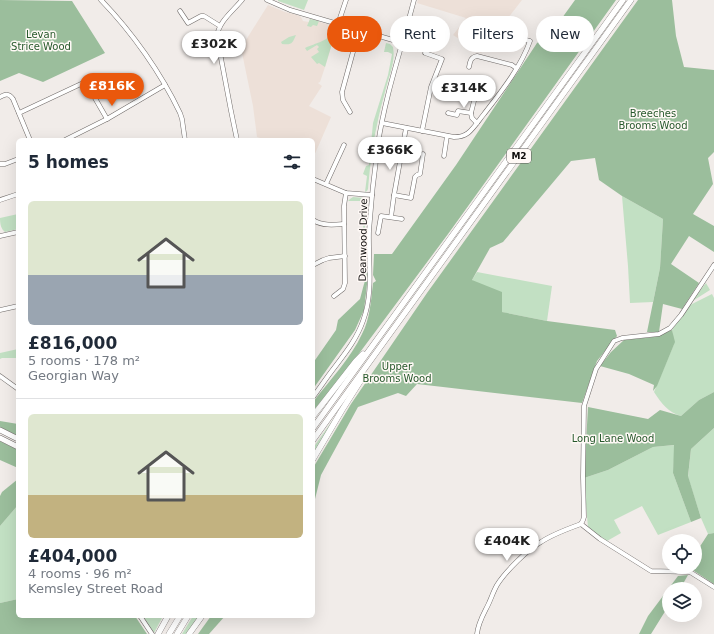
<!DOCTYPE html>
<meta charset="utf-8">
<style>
:root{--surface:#fff;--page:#f2f2f3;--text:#1f2937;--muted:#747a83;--line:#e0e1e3;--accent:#ea580c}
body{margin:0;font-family:"DejaVu Sans",sans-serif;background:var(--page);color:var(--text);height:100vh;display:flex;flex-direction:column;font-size:15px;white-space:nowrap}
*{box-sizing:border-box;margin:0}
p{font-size:13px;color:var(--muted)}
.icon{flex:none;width:22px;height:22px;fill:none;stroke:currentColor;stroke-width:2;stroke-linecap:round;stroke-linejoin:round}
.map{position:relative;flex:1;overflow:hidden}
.drawer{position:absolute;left:16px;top:138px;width:299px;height:480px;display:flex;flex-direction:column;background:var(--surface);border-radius:6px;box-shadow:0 4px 16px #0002}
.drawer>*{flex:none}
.guide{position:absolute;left:327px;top:16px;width:327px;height:36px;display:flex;gap:8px}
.fabs{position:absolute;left:662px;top:534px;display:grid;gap:8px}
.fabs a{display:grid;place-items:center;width:40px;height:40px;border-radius:50%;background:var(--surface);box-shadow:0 4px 16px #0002;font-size:20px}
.price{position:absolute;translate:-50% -34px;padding:0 9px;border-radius:14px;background:#fff;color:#222;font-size:13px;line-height:26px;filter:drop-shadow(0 1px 2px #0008)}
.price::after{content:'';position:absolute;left:50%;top:24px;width:12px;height:9px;margin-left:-6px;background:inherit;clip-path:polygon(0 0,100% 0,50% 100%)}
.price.selected{background:var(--accent);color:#fff}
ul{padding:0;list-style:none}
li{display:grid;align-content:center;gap:8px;height:212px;padding:0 12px}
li+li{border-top:1px solid var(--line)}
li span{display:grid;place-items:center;height:124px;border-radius:6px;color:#555}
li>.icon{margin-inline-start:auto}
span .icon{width:72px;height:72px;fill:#fffc;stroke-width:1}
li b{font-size:17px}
h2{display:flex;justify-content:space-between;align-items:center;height:48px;padding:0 12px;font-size:17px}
.tag{padding:0 14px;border-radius:18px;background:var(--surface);box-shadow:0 4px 16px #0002;font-size:14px;line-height:36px}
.tag.selected{background:var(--accent);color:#fff}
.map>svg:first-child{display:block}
.built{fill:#ede0d8}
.green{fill:#c2e0c3}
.forest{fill:#9bbe9c}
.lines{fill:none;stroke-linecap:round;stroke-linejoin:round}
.minor-casing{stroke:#6f6a68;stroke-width:5}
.major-casing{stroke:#6f6a68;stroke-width:6}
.highway-casing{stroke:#6f6a68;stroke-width:6}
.minor{stroke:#fff;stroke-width:4}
.major{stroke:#fff;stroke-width:5}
.highway{stroke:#fff;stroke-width:5.5}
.labels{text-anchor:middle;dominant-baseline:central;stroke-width:3;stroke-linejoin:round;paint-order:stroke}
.shield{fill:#fff9f6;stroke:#575452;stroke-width:1}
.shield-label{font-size:9px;font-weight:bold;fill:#0f0d0c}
.park-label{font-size:10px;fill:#26582b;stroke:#fff9f6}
.street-label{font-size:10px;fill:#0f0d0c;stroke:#fff9f6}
</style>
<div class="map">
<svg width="714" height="634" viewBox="0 0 714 634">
<rect width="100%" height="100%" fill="#f1ece9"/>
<g class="built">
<path d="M418,0H522L481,53L453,35L466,18L417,3Z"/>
<path d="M268,5L285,12L297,15L301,17L303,21L309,22L310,19L337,27L325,67L320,82L318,83L322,86L309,106L331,117L314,156H313V140H266L257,137L253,106L241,48Z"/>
</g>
<g class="green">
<path d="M278,0H308L304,10L278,1Z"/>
<path d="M310,19L319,21L317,26L313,25L311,27L307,26Z"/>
<path d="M334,30H336L325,67L319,63L317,64L311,57L319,52L317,49L319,47L317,45L307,51L305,48C315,43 330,41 334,30Z"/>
<path d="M296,35C292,44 292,45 282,44L281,42L289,37Z"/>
<path d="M386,43L390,44L393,47C396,62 388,78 385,92C382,103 379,114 377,125C372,146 370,168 368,189L367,191L365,192L367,176L363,174L366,166L369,165L373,123L388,75L392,54L388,52H384Z"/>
<path d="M622,196L663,219L660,268L653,302L630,303L628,266Z"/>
<path d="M353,197L364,198L367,202L365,227L366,264L368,276L364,284L363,211L362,201H348L350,199Z"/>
<path d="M18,214V229L5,232C1,229 0,224 0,218Z"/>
<path d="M477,272L552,286L547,321L501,312L472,280Z"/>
<path d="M706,283L710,290L691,302Z"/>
<path d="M712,294L714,298V392L699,400L681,416C669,413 661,403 654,392L674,344L672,330L688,306Z"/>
<path d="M18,349V358H2L0,359V353Z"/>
<path d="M339,411L313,456V448Z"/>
<path d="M714,428V533L708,534L701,518L688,477L691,449Z"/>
<path d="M675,445L673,473L691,522L658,535L642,506L614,520L621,533L607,541L588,528L584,478L608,470L653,447Z"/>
<path d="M18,505V599L0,603V526Z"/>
<path d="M143,616H163L154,633Z"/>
<path d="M193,616H199L186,634H182Z"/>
</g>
<g class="forest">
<path d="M0,0L72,1L105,53L43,82L19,73L0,81Z"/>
<path d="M575,0H616L448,234L349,367L313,411V402C329,381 351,358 362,334C370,319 371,300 373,283L376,281L373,275L374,254H392L456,165L537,43L549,36Z"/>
<path d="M638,0H672L676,36L684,67L714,70V152L708,158L713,184L693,214L714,226V252L689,236L671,264L699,283L682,309L663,304L659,332H647L660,268L663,219L622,196L599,180L595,158L571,161L503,242L490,248L472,280L502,292V312L547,321L615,330L617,336L597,361L582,403L417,384L406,396L398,393L358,407L321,475L313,507V468L351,404L427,293Z"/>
<path d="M368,276L364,310L355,330L313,389V363L336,330L338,320L360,299L364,284Z"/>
<path d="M672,330L675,342L657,386L653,391L654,385L629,374L600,366L611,352L624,340L653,337Z"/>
<path d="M714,392V428L691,449L688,476L701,518L691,522L673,473L674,445L653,447L608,470L584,478L588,407L648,419L660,410L681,416L699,400Z"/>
<path d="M0,421L18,424V436L0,427Z"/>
<path d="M0,441L18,450V468L0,460Z"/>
<path d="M18,479V505L0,526V496L2,492Z"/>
<path d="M714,533V584L691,569L667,568L669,567H695V551L699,548L708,534Z"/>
<path d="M688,575L680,589H669V605L651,634H639L648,616L678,576Z"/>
<path d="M18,599V616H135L147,634H0V603Z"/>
<path d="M211,616H225L209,634H198Z"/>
</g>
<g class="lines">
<defs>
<g id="minor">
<path d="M101,0C132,32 161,73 180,113L182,119L185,140"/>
<path d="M267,0L290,10L403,43"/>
<path d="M180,11L188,23L201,16H204L220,26"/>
<path d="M338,24L346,0"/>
<path d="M469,67C470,61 471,57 477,56L512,65L516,68"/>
<path d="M477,89L471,113L472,118L477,123"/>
<path d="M0,97C6,94 9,93 13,99L30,140"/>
<path d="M350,112L343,100L342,92L359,30"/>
<path d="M19,113L83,83H85L88,86L107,119"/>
<path d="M448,113L457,115L458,111L471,113"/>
<path d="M382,123L454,137C459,137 464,136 468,133C474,128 479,120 484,114C501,92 521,67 530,41L513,37"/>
<path d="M422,131L431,87L442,59L425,53"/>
<path d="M65,140L107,119L165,85"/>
<path d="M237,140L231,111L217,37C218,22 233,11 242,0"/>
<path d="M444,156L447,136"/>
<path d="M0,164H5L18,159"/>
<path d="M313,179L346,193L372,195"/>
<path d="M326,184L344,145"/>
<path d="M394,195L411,198L415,177L417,175L420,174L423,154"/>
<path d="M0,200L18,194"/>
<path d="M391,217L394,195L406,128"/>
<path d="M313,220C323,226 333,225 344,224"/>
<path d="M378,233L381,216L402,219"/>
<path d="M0,236L18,232"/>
<path d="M313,265L323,260L329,258L345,256"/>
<path d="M334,296L343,289L345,283L344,206L346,193"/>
<path d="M0,310L18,306"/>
<path d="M0,376L18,389"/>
<path d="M313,397C319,389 325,380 331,372C343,356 356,341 363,321C374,291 368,263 369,231C371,202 374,173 378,144C385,96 402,47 414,0"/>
<path d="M581,524L583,520L584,517L583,477L584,406L596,369L614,341L622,338L659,334L670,328L681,315L687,306L714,265"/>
<path d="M581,524L600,539L651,571L690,572L714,587"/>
<path d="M140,616L152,634"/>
<path d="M477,634C478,623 483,615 488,605C491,599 493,592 497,585C505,572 528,549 541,542C553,534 567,529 581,524"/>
</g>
<g id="major">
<path d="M0,430L18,439"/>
<path d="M0,438L18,447"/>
</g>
<g id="highway">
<path d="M313,416L356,361L363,354"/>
<path d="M313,428L623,0"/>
<path d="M313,440L631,0"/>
<path d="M313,459L342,410L363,377"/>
<path d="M158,634L168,616"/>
<path d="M169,634L180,616"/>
<path d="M177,634L188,616"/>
<path d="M189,634L202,616"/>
</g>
</defs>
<use href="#minor" class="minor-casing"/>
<use href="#major" class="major-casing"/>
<use href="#highway" class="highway-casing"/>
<use href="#minor" class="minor"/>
<use href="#major" class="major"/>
<use href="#highway" class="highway"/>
</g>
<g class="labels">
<rect class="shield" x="507" y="149" width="24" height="14" rx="3"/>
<g class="shield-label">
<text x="519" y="156">M2</text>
</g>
<g class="park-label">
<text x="41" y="34">Levan<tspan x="41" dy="12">Strice Wood</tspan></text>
<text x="653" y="113">Breeches<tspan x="653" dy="12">Brooms Wood</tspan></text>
<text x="397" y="366">Upper<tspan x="397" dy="12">Brooms Wood</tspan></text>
<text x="613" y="438">Long Lane Wood</text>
</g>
<g class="street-label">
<text transform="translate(363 240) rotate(-89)">Deanwood Drive</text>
</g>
</g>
</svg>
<div class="fabs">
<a><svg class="icon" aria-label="locate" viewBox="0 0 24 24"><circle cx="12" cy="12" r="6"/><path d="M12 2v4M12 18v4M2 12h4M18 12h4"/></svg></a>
<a><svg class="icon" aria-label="layers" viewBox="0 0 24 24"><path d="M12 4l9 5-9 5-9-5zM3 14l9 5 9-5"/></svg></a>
</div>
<b class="price" style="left:214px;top:65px">£302K</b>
<b class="price selected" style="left:112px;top:107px">£816K</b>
<b class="price" style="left:464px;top:109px">£314K</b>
<b class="price" style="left:390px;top:171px">£366K</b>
<b class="price" style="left:507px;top:562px">£404K</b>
<div class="guide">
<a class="tag selected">Buy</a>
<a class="tag">Rent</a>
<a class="tag">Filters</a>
<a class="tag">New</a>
</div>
<section class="drawer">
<h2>5 homes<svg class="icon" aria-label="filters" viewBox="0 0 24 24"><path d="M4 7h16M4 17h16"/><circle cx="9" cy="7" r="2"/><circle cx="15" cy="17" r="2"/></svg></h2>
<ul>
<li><span style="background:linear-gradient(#dfe7d0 60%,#9aa5b1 0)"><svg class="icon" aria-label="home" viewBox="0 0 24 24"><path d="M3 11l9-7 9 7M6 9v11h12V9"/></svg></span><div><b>£816,000</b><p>5 rooms · 178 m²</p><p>Georgian Way</p></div></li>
<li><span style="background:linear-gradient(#dfe7d0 65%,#c2b280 0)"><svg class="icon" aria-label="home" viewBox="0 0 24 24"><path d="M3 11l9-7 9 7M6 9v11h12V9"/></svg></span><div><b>£404,000</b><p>4 rooms · 96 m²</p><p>Kemsley Street Road</p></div></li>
</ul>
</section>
</div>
